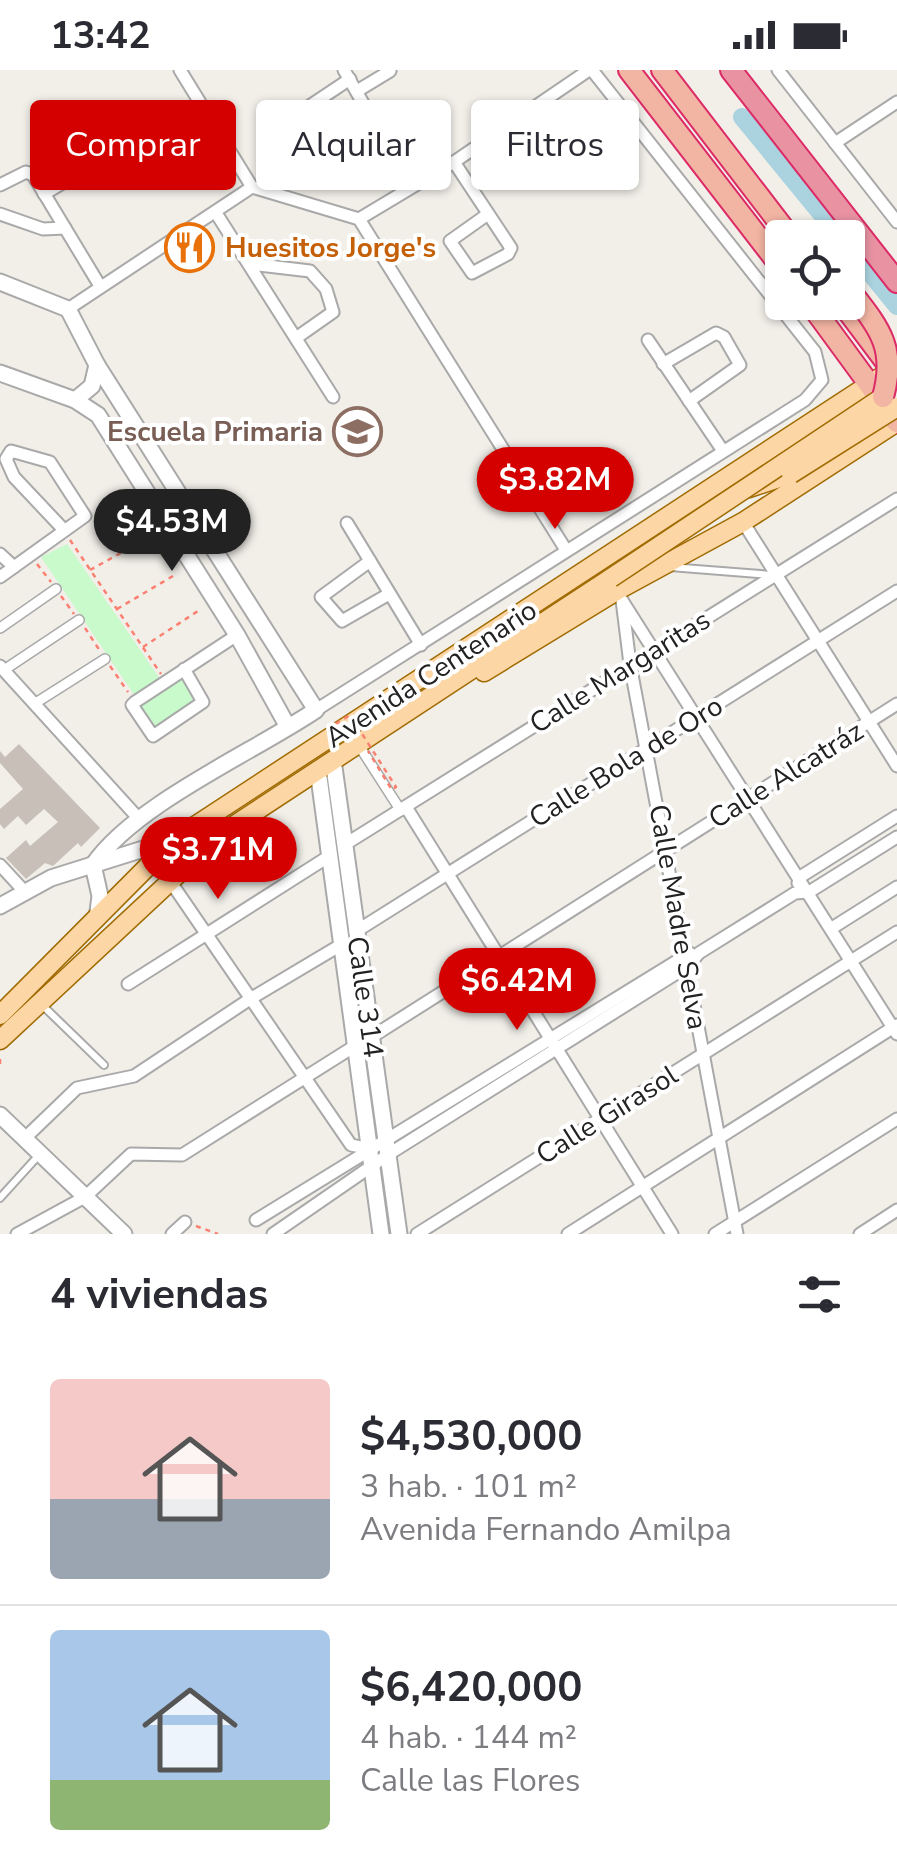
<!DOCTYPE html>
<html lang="es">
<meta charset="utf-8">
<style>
:root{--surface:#fff;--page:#f2f2f3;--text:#2b2b33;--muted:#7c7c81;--line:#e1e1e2;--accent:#d40000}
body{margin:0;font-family:"Nunito Sans",sans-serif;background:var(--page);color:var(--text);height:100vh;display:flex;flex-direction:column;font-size:38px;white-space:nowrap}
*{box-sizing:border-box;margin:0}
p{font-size:32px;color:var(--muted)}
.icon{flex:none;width:55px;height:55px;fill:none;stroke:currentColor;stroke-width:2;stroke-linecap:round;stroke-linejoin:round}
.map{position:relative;height:1164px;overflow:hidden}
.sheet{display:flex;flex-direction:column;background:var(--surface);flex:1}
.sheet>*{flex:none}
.hud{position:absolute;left:30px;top:30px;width:838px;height:90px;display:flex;gap:20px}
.tools{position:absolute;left:765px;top:150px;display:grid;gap:20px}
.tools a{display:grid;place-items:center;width:100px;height:100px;border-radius:10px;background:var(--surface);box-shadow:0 2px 8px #0004;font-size:50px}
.price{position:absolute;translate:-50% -85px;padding:0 22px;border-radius:35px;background:var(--accent);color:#fff;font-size:32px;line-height:65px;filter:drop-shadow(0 2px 5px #0008)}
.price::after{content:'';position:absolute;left:50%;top:60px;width:30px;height:22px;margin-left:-15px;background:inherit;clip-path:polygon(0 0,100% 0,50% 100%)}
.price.active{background:#222;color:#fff}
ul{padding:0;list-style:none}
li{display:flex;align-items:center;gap:30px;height:250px;padding:0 50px}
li+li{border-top:2px solid var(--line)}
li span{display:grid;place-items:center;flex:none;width:280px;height:200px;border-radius:10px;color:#555}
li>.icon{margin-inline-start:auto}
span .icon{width:120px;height:120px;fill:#fffc;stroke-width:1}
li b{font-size:42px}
h2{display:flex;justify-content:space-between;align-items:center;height:120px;padding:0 50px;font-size:42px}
.chip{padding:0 35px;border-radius:10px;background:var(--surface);box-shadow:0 2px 8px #0004;font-size:35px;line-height:90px}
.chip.active{background:var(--accent);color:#fff}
.status{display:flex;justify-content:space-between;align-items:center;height:70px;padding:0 50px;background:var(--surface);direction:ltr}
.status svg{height:28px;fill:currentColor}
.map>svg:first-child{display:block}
.park{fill:#c8facc}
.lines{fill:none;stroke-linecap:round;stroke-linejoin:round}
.river{stroke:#aad3df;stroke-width:18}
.building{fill:#c7bfb8}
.service-casing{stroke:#a9a9a9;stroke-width:10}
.pedestrian-casing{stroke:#a9a9a9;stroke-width:12}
.minor-casing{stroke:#a9a9a9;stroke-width:15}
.tertiary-casing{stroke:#a9a9a9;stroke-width:19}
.primary-casing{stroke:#a06b00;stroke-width:21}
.trunk-casing{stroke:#dc2a67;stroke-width:24}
.motorway-casing{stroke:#dc2a67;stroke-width:24}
.path{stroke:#fa8072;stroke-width:2.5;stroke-dasharray:5 5;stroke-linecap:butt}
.service{stroke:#fff;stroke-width:6}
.pedestrian{stroke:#fff;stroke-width:9}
.minor{stroke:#fff;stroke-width:11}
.tertiary{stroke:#fff;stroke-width:15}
.primary{stroke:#fcd6a4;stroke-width:18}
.trunk{stroke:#f2b4a3;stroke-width:20}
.motorway{stroke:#e892a2;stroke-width:20}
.primary-bridge-casing{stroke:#a06b00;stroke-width:21;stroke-linecap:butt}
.trunk-bridge-casing{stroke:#dc2a67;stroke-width:24;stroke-linecap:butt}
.path-bridge{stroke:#fa8072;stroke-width:2.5;stroke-dasharray:5 5;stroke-linecap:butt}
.primary-bridge{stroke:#fcd6a4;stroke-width:18}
.trunk-bridge{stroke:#f2b4a3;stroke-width:20}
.labels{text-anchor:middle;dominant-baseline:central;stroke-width:8;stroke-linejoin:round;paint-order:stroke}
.food-label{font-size:28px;font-weight:bold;fill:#c56008;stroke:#fff;text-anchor:start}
.education-label{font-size:28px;font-weight:bold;fill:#785e54;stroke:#fff;text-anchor:end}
.street-label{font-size:28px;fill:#222;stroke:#fff}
</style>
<div class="status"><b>13:42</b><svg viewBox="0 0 49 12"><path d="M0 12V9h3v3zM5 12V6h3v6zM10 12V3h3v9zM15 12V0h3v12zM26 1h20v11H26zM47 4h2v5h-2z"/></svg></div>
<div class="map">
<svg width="897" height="1164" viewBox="0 0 897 1164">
<rect width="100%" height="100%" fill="#f2efe9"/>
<path class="park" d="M67,474L165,616L186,604L205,636L157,667L136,634L139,632L41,487Z"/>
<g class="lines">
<g class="river">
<path d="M742,47L841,168"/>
<path d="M848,176L897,236"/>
</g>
</g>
<path class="building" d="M19,674L100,758L81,777L78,773L53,796L45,793L26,809L6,788L26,770L30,776L58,752L44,739L26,755L18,746L4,759L0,754V739L23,719L0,693V681L5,687Z"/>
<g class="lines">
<defs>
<g id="service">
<path d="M670,497L772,505"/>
<path d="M40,933L104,995"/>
<path d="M0,1128L39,1085"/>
</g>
<g id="pedestrian">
<path d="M0,558L56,519"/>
<path d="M4,600L79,550"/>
<path d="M34,634L105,589"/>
<path d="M358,674L401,741"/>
</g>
<g id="minor">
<path d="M180,0L252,117L359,149L566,480"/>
<path d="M344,0L411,117"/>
<path d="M778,0L897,152"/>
<path d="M350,9L305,39L299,54C319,80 354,77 380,65"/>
<path d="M357,21L390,1"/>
<path d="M835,73L897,32"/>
<path d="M454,92L511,178L508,184L472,203L450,171L488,144"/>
<path d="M0,115L26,102L33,105L100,216"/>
<path d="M44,124L86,99"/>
<path d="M216,143L333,327"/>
<path d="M0,144L43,159L65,158"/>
<path d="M359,149L454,92L589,0"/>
<path d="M251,194L310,201L326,219L333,242L296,268"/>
<path d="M68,239L252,117"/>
<path d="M648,270L723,381"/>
<path d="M663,294L716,263L724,267L740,295L689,331"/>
<path d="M743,452L897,696"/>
<path d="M347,453L421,575"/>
<path d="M0,484L14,497"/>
<path d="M370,491L321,527L342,551L389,524"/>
<path d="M0,507L85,446L50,392L11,381L6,389L14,407L64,460"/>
<path d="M622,530L630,594L737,1164"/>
<path d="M623,532L897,964"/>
<path d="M0,596L140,750"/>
<path d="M184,599L203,632L153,666L132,635L135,632L237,565"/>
<path d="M316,640L805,330L822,310L815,282L592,0"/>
<path d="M406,737L672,1164"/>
<path d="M344,775L897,429"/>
<path d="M0,795L24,821"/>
<path d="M168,808L351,1075L371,1079"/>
<path d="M798,813L800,807L897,746"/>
<path d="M832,858L897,817"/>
<path d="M355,862L897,521"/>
<path d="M128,914L331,785"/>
<path d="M370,968L897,634"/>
<path d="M24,1069L77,1018L134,1006L250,929L344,873"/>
<path d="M256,1150L690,883"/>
<path d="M17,1164L85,1127L131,1084L182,1085L358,974"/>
<path d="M172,1164L185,1152"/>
<path d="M273,1164L389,1084L688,896L699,883L795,823L809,822L897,767"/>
<path d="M417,1164L897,862"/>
<path d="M568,1164L897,955"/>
<path d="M715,1164L897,1049"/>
<path d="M860,1164L897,1140"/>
</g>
<g id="tertiary">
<path d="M0,212L68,239L97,295L316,640C252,683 135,734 93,795"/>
<path d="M0,303L75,330L98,345L237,565L288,657"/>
<path d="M75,330L92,316L97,295"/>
<path d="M333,690L399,1164"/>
<path d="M318,700L381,1164"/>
<path d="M93,795L100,826L97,849"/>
<path d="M0,836L51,808L175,769"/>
<path d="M0,1045L124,1164"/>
</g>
<g id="primary">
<path d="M749,418L791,404"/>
<path d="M484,602L618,520L743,452L897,352"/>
<path d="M0,945L175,769L879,308"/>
<path d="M0,970L221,764L611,508"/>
</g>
<g id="trunk">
<path d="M629,0L782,198"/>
<path d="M662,0L791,168"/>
<path d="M809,232L897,352"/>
<path d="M841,232L889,296"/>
</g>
<path id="motorway" d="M731,0L897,212"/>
</defs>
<use href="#service" class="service-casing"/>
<use href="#pedestrian" class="pedestrian-casing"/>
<use href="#minor" class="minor-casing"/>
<use href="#tertiary" class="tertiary-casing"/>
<use href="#primary" class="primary-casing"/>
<use href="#trunk" class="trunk-casing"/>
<use href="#motorway" class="motorway-casing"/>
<g class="path">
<path d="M70,470L161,604"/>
<path d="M37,494L51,512"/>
<path d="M90,500L148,468"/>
<path d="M61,526L74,544"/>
<path d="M117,539L173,506"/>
<path d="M85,558L100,581"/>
<path d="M143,577L198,541"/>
<path d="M110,596L128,622"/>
<path d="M0,989V994"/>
<path d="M196,1156L218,1164"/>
</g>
<use href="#service" class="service"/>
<use href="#pedestrian" class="pedestrian"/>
<use href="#minor" class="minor"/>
<use href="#tertiary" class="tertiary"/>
<use href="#primary" class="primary"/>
<use href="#trunk" class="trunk"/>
<use href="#motorway" class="motorway"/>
<defs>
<g id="primary-bridge">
<path d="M791,404L897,337"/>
<path d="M611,508L883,327"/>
</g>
<path id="trunk-bridge" d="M848,218C878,257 897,276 883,327"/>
</defs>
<use href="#primary-bridge" class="primary-bridge-casing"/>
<use href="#trunk-bridge" class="trunk-bridge-casing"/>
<path class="path-bridge" d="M327,659L350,645L396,717L392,720L368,681"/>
<use href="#primary-bridge" class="primary-bridge"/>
<use href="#trunk-bridge" class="trunk-bridge"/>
</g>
<defs>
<symbol id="restaurant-ring" viewBox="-11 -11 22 22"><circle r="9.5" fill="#fff" stroke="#e8710a" stroke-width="1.5"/><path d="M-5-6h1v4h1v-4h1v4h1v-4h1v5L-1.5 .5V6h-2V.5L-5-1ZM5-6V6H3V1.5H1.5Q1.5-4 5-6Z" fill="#e8710a"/></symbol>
<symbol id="school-ring" viewBox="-11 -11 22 22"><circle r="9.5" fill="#fff" stroke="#8d6e63" stroke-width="1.5"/><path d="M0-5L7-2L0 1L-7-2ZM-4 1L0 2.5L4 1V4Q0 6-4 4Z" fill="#8d6e63"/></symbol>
</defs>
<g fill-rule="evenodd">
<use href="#restaurant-ring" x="162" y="150" width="55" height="55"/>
<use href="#school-ring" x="330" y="334" width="55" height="55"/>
</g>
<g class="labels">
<g class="food-label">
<text x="225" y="178">Huesitos Jorge's</text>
</g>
<g class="education-label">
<text x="323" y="362">Escuela Primaria</text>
</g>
<g class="street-label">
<text transform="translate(620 602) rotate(-32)">Calle Margaritas</text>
<text transform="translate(431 604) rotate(-33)">Avenida Centenario</text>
<text transform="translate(626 692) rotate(-32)">Calle Bola de Oro</text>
<text transform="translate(786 705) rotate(-32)">Calle Alcatráz</text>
<text transform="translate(678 847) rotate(80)">Calle Madre Selva</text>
<text transform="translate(365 927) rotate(82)">Calle 314</text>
<text transform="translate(607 1045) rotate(-32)">Calle Girasol</text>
</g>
</g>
</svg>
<div class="tools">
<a><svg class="icon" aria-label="locate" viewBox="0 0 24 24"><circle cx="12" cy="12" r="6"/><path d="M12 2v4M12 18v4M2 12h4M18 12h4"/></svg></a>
</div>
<b class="price" style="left:555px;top:462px">$3.82M</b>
<b class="price active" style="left:172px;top:504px">$4.53M</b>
<b class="price" style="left:218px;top:832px">$3.71M</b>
<b class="price" style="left:517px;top:963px">$6.42M</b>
<div class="hud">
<a class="chip active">Comprar</a>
<a class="chip">Alquilar</a>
<a class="chip">Filtros</a>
</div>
</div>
<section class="sheet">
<h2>4 viviendas<svg class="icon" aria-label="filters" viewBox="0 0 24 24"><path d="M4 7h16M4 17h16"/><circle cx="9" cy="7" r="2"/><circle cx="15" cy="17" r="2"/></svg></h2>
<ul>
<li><span style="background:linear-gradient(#f6c9c9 60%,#9aa5b1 0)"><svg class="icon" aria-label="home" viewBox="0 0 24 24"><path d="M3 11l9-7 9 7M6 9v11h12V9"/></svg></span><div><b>$4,530,000</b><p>3 hab. · 101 m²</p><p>Avenida Fernando Amilpa</p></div></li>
<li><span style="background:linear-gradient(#a9c7e8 75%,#8fb573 0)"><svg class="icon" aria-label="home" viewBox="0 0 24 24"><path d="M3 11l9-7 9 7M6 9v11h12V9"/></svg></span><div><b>$6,420,000</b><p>4 hab. · 144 m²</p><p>Calle las Flores</p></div></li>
</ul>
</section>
